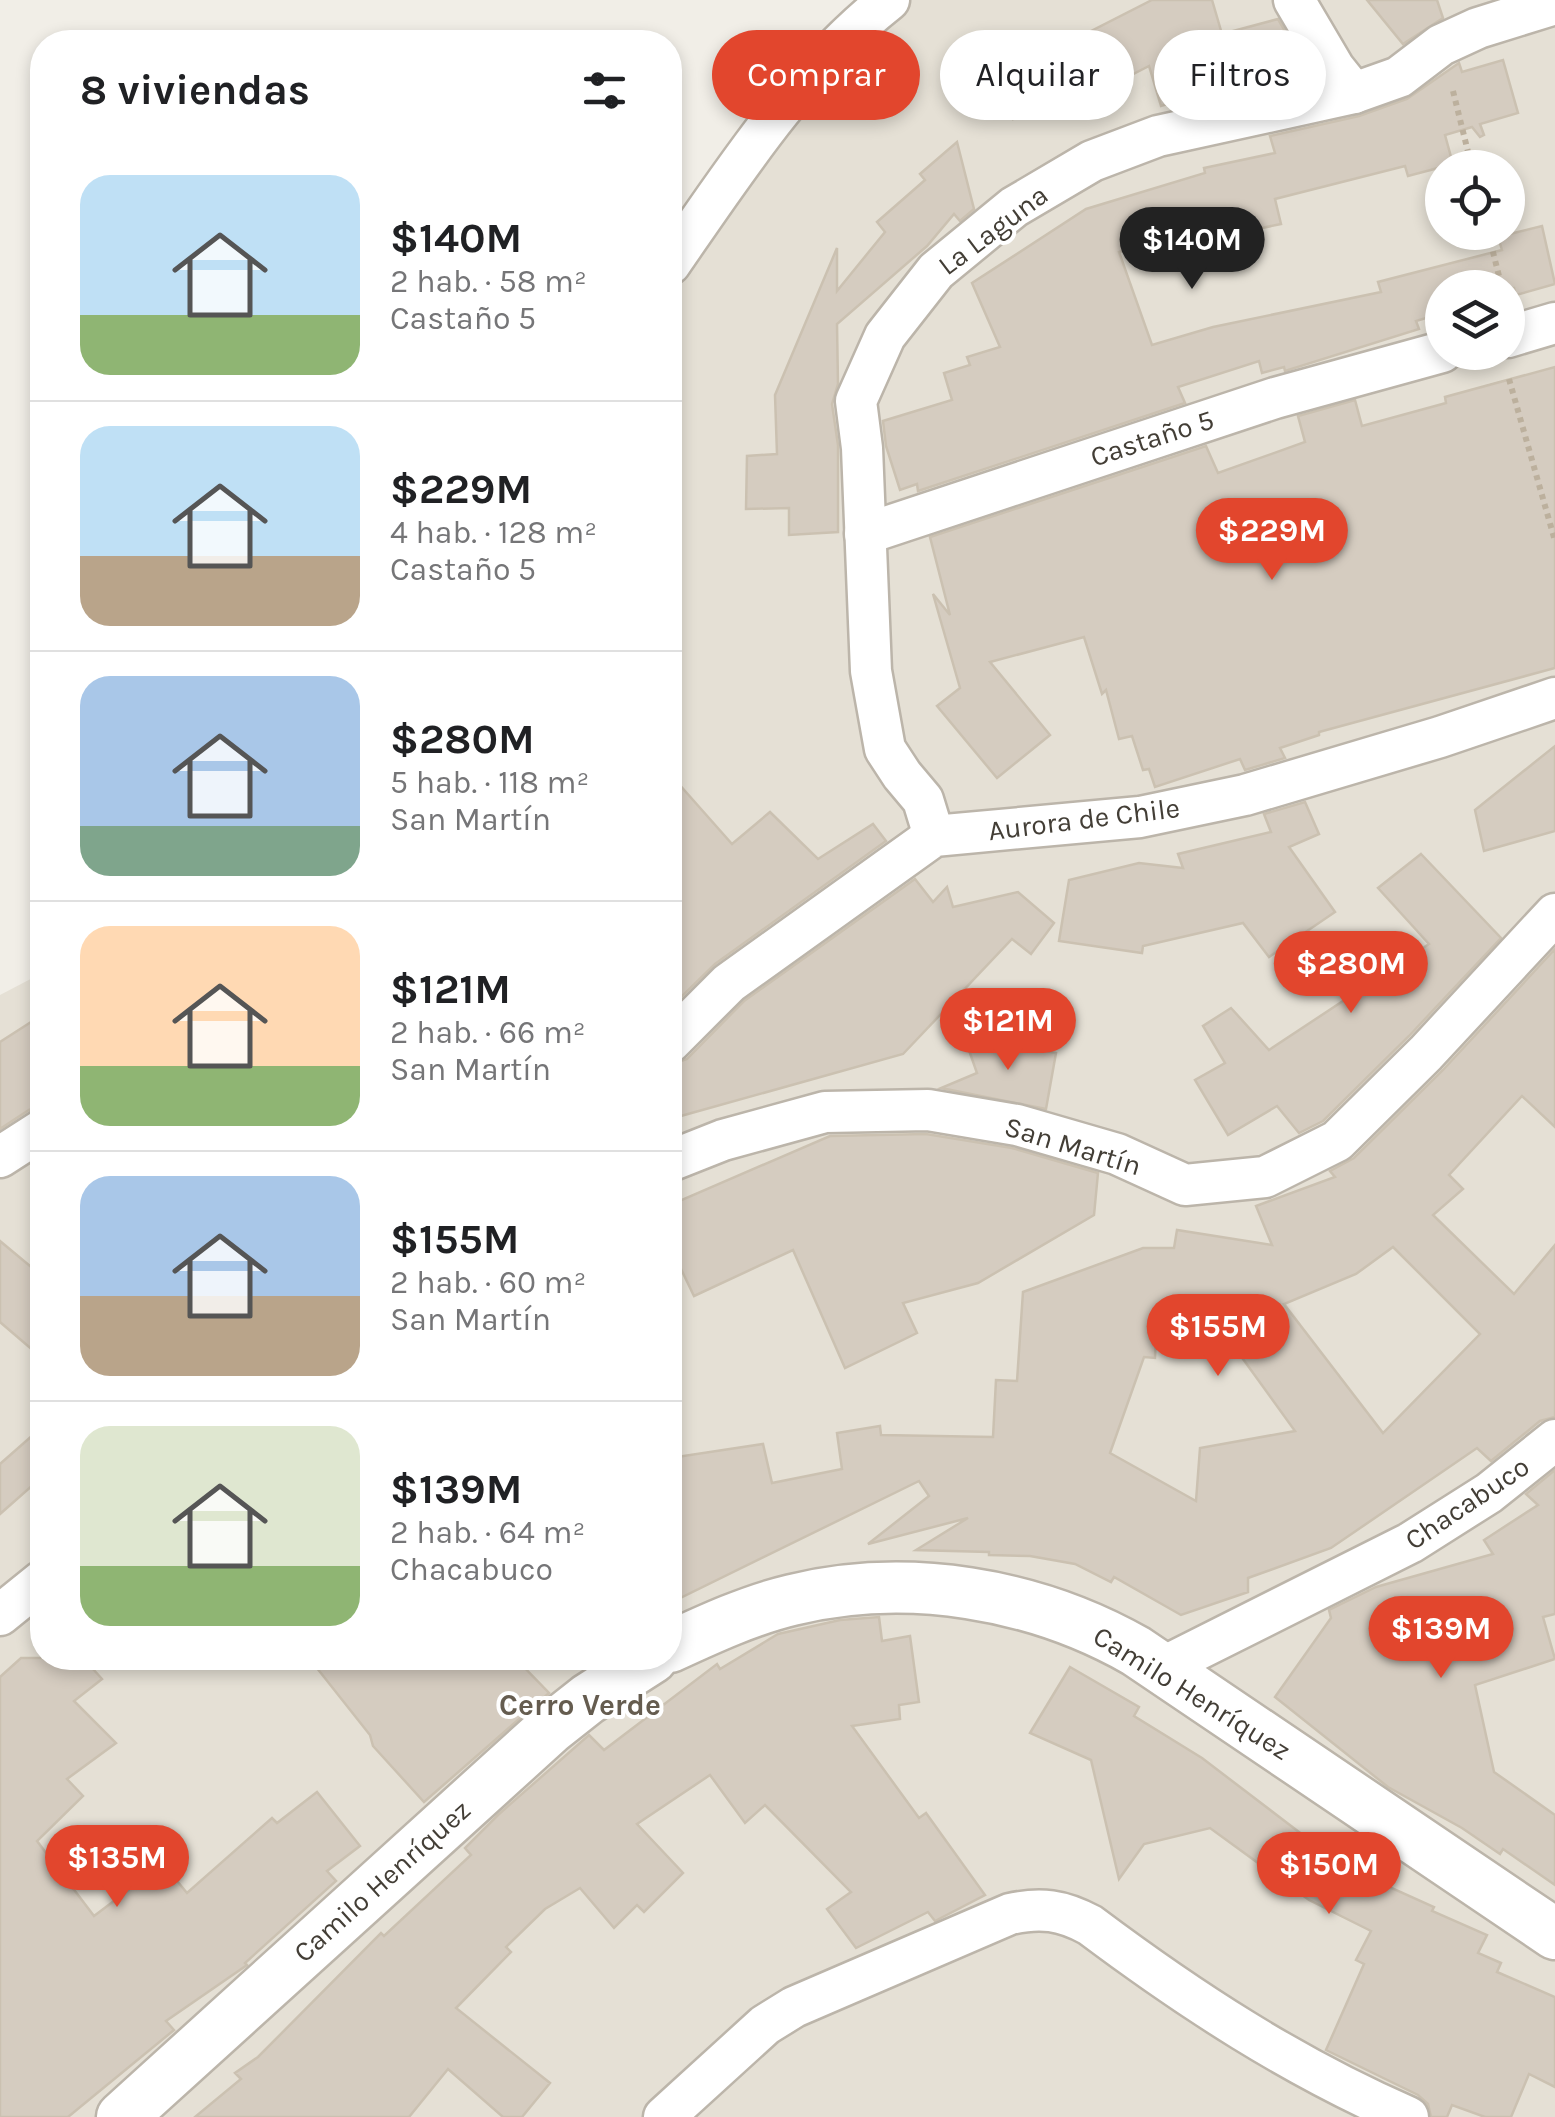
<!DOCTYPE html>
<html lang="es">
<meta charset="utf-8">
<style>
:root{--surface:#fff;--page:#f2f2f2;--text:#202124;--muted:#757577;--line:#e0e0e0;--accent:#e2462d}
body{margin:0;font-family:Karla,sans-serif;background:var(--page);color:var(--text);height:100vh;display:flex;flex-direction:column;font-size:38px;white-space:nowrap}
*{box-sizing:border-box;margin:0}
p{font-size:32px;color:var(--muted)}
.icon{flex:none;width:55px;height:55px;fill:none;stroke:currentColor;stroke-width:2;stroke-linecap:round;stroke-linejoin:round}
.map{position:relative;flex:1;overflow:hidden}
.side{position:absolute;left:30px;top:30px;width:652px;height:1640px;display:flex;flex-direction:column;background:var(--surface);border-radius:40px;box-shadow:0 5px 15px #0003}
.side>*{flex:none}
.banner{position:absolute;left:712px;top:30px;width:692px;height:90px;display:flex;gap:20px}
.tools{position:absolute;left:1425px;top:150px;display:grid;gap:20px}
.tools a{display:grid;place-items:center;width:100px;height:100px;border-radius:50%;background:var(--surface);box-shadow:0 5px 15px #0003;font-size:50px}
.price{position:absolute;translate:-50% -85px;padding:0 22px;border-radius:35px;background:var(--accent);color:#fff;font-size:32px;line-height:65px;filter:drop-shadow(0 2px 5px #0008)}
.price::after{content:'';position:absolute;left:50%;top:60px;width:30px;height:22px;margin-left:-15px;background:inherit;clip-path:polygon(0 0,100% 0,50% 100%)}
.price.current{background:#222;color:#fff}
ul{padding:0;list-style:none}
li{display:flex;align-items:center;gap:30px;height:250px;padding:0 50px}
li+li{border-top:2px solid var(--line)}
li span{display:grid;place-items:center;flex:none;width:280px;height:200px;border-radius:30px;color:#555}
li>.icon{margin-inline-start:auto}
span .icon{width:120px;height:120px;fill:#fffc;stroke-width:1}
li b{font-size:42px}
h2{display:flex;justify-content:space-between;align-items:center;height:120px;padding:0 50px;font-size:42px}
.chip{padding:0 35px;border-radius:45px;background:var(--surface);box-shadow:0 5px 15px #0003;font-size:35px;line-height:90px}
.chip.current{background:var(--accent);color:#fff}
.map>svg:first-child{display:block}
.residential{fill:#e5e0d5;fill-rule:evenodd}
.building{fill:#d5ccc0;stroke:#cbc1b1;stroke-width:2.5;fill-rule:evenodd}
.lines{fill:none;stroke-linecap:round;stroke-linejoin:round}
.minor-casing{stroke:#bcb5aa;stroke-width:45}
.tertiary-casing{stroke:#bcb5aa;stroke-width:55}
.path{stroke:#bcb09d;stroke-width:6;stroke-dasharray:5 5;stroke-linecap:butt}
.minor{stroke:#fff;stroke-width:40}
.tertiary{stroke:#fff;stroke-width:50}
.labels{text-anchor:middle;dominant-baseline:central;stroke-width:8;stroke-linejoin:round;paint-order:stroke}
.street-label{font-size:28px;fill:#433e36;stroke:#fff}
.neighbourhood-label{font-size:30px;font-weight:bold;fill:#655c4f;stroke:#fff}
</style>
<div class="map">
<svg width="1555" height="2117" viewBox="0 0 1555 2117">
<rect width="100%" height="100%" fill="#f1eee7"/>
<path class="residential" d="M865,0H1555V2117H0V995L42,973V1658H670V225L740,128ZM1442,168H1508V232H1442ZM1442,288H1508V352H1442Z"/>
<g class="building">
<path d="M1152,0H1212L1222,34L1278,19L1302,60L1307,79L1257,90L1254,79L1161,106L1149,66L1106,88L1100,77L1077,89L1076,85L1013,119L982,62L1027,38L1038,58Z"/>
<path d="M1367,0H1437L1443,18L1403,44Z"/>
<path d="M1503,60L1518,113L1480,124L1484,135L1480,137L1472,127L1445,135L1453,164L1408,176L1405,166L1275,199L1281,224L1219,237L1216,223L1119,252L1152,345L1213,327L1381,292L1378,282L1502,250L1498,237L1542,226L1555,284L1516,295L1514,288H1442V313L1416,321L1419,329L1285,371L1284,367L1262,373L1259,361L1178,387L1185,403L918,491L917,484L900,490L886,446L883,421L952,400L944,373L970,365L967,357L1000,347L972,283L1086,209L1205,173L1204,168L1275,153L1270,136L1359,116L1407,99L1459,63L1462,72Z"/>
<path d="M957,142L974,209L960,221L954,214L927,246L837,324L838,384L832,404L838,445V532L789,535V508L746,509L747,456L777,454L775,395L837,248V291L885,232L877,222L925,180L920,174Z"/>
<path d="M1555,367V668L1319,732V735L1280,748L1285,758L1245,770L1240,759L1155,787L1149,769L1143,770L1132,736L1119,739L1106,690L1102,694L1084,637L990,662L1050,735L997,778L937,706L960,688L933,594L950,615L930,537L1206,446L1218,473L1305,442L1298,416L1355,400L1362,426L1446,403L1445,397Z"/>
<path d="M1555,746V831L1484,851L1475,810Z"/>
<path d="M670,774L732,844L770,812L818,859L873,824L886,841L715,964L670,1008Z"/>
<path d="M1305,802L1319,834L1289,847L1335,912L1269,957L1243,923L1143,946L1142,953L1059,941L1069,880L1139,863L1183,868L1178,854L1271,832L1264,814Z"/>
<path d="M1421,854L1501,938L1409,1036L1323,1121L1299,1133L1277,1106L1228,1135L1195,1080L1225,1063L1203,1026L1231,1008L1269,1050L1429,944L1378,888Z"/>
<path d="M915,879L933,902L947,887L953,907L1018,892L1054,923L1031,954L1012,939L903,1054L670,1119V1065L687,1059L744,1001Z"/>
<path d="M1555,949V1127L1522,1096L1449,1175L1463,1189L1433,1215L1514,1294L1555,1245V1417L1540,1421L1491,1461L1477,1448L1331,1548L1248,1578V1592L1181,1615L1114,1577L1111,1582L1075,1564L1030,1556L989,1555V1552L916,1550L968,1518L868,1544L929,1496L919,1481L670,1603V1458L763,1444L772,1483L842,1469L837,1433L880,1426L881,1435L993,1437L996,1380L1017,1381L1023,1292L1143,1248H1174L1177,1230L1272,1245L1256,1206L1335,1177L1330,1171L1354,1158L1443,1070ZM1393,1247L1480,1334L1383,1433L1284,1304L1356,1274ZM1222,1330L1295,1431L1200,1448L1196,1501L1110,1453L1144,1357L1155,1358L1156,1336Z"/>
<path d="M42,1015V1106L29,1110L0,1129V1042Z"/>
<path d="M964,1036L1056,1053L1046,1109L941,1088L977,1073Z"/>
<path d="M926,1134L1012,1148L1098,1173L1094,1215L978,1283L903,1303L917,1333L845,1368L793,1250L694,1296L670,1246V1205L830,1136Z"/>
<path d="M0,1241L42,1276V1358L0,1322Z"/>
<path d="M42,1427V1477L0,1514V1464Z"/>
<path d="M1555,1470V1614L1543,1617L1555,1659L1475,1685L1494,1772L1555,1815V1885L1503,1849L1500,1854L1462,1828L1388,1787L1275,1697L1331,1618L1329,1610L1376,1587L1493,1554L1484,1540L1538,1505L1526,1494Z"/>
<path d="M879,1617L882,1641L910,1636L919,1702L899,1705L900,1719L852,1726L919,1818L926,1813L985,1895L935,1921L928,1912L856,1948L827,1909L851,1892L765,1805L745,1823L710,1775L637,1824L683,1873L644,1912L637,1905L614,1928L580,1888L545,1909L506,1947L511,1952L456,2008L550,2083L522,2117H503L448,2069L409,2117H195L241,2079L235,2073L258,2057L381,1933L384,1936L471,1855L465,1848L498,1815L589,1735L604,1750L717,1664L720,1669L778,1634L840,1620Z"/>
<path d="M21,1658H83L102,1679L74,1701L116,1743L67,1779L83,1796L37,1841L94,1916L163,1864L187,1893L272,1818L277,1823L317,1792L360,1846L327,1871L336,1881L245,1963L247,1965L166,2021L174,2030L68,2117H0V1677Z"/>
<path d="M309,1658H515L549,1693L424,1802L373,1746L370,1735Z"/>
<path d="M1070,1667L1139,1707L1134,1716L1202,1758L1333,1858L1340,1847L1391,1880L1387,1886L1434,1907L1432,1911L1487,1935L1478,1953L1501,1963L1497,1972L1555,1997V2087L1529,2074L1511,2117H1485L1452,2105L1447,2117H1431L1428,2104L1418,2095L1326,2050L1364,1964L1356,1960L1371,1931L1309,1900L1210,1828L1144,1844L1119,1879L1091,1760L1030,1733Z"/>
</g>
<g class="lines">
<defs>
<g id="minor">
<path d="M1294,0L1334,68L1354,93"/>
<path d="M670,264C735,170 799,71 889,0"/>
<path d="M1508,337L1555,323"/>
<path d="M865,534L1275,398L1442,352"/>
<path d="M934,836L923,800L902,775L885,749L871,671L862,448L856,401L885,336L936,271L1014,207L1092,161L1158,136L1354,93L1399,77L1441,45L1478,28L1555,4"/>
<path d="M670,1042L729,983L934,836L1140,817L1245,795L1440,737L1555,698"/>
<path d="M0,1157L42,1130"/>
<path d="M670,1161L723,1140L825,1112L928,1110L1017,1125L1117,1154L1185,1185L1265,1177L1337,1141L1426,1053L1555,914"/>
<path d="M0,1615L42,1581"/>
<path d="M1161,1668L1410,1543L1489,1493L1555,1440"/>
<path d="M664,2117L765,2025L794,2007L1010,1914C1041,1907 1062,1910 1090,1925C1190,2000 1293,2067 1408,2117"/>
</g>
<g id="tertiary">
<path d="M670,1647C709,1629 750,1610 792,1600C907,1572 1034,1593 1136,1651L1555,1934"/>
<path d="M122,2117L550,1729L588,1699L652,1658"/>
</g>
</defs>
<use href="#minor" class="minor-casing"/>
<use href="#tertiary" class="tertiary-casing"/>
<g class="path">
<path d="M1453,91L1472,168"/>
<path d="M1488,232L1502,288"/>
<path d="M1509,379L1555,541"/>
</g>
<use href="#minor" class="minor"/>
<use href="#tertiary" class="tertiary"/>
</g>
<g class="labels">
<g class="street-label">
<text transform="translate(993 230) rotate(-37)">La Laguna</text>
<text transform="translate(1152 438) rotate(-18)">Castaño 5</text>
<text transform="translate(1084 819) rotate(-7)">Aurora de Chile</text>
<text transform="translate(1073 1146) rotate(17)">San Martín</text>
<text transform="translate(1467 1503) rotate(-34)">Chacabuco</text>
<text transform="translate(1192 1693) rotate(32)">Camilo Henríquez</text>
<text transform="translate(382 1881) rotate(-42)">Camilo Henríquez</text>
</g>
<g class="neighbourhood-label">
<text x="580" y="1705">Cerro Verde</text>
</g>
</g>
</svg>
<div class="tools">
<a><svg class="icon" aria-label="locate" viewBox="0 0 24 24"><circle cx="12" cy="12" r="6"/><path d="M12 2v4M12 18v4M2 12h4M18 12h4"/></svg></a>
<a><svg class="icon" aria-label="layers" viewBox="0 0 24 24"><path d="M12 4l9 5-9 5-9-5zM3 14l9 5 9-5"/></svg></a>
</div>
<b class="price current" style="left:1192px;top:292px">$140M</b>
<b class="price" style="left:1272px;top:583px">$229M</b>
<b class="price" style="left:1351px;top:1016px">$280M</b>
<b class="price" style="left:1008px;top:1073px">$121M</b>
<b class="price" style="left:1218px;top:1379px">$155M</b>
<b class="price" style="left:1441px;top:1681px">$139M</b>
<b class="price" style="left:117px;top:1910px">$135M</b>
<b class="price" style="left:1329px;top:1917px">$150M</b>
<div class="banner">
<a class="chip current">Comprar</a>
<a class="chip">Alquilar</a>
<a class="chip">Filtros</a>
</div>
<section class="side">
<h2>8 viviendas<svg class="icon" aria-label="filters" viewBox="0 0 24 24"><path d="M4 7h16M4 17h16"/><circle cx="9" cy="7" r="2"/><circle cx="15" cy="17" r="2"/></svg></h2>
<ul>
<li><span style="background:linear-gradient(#bfe0f5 70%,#8fb573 0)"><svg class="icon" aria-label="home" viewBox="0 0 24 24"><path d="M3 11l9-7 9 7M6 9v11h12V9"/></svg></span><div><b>$140M</b><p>2 hab. · 58 m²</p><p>Castaño 5</p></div></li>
<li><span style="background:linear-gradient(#bfe0f5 65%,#b9a48a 0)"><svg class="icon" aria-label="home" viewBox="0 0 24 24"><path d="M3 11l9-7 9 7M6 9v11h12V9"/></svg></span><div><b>$229M</b><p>4 hab. · 128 m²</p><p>Castaño 5</p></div></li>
<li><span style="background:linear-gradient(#a9c7e8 75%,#7fa58c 0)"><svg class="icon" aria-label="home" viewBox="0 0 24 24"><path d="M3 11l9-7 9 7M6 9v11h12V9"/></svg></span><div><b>$280M</b><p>5 hab. · 118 m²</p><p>San Martín</p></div></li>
<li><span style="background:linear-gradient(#ffd9b3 70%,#8fb573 0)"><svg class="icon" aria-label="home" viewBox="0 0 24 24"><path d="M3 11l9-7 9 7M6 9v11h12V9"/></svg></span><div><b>$121M</b><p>2 hab. · 66 m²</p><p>San Martín</p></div></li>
<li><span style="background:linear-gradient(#a9c7e8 60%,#b9a48a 0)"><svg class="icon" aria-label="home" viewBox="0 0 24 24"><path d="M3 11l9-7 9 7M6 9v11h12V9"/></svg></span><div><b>$155M</b><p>2 hab. · 60 m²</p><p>San Martín</p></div></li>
<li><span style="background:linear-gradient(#dfe7d0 70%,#8fb573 0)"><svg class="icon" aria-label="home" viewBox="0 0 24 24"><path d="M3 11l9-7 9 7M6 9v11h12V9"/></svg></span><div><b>$139M</b><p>2 hab. · 64 m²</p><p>Chacabuco</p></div></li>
</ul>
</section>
</div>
